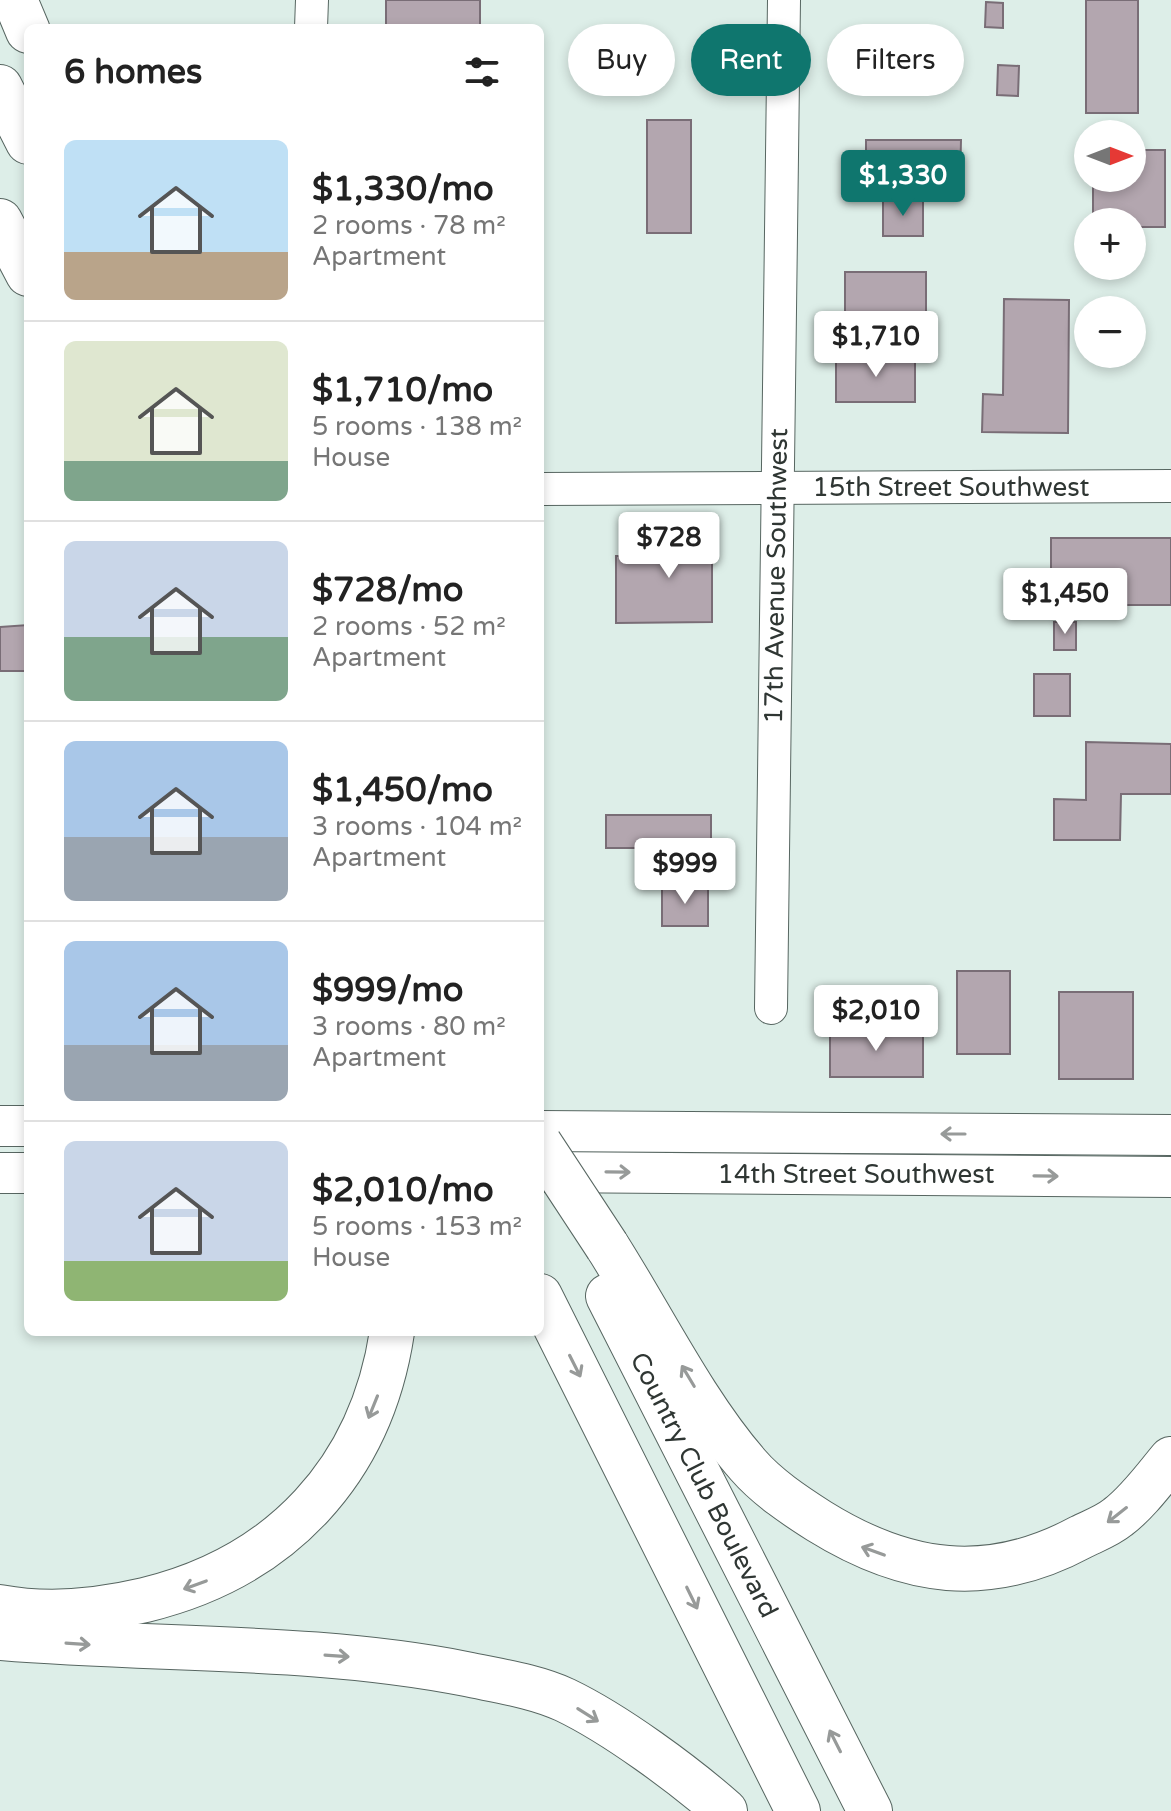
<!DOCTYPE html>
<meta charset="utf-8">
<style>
:root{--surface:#fff;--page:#f6f6f6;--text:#222;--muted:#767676;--line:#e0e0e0;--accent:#0f766e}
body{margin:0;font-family:"Varela Round",sans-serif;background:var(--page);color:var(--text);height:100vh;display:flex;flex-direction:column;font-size:30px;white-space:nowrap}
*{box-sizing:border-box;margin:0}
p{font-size:26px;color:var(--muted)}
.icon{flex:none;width:44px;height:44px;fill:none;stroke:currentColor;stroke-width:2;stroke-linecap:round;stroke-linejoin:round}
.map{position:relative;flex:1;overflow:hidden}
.details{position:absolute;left:24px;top:24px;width:520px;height:1312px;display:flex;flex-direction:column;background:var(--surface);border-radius:12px;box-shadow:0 4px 12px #0003}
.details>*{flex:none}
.banner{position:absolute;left:568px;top:24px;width:482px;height:72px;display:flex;gap:16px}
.needle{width:52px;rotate:90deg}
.fabs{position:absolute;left:1074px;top:120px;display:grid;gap:16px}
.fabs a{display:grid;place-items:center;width:72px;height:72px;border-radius:50%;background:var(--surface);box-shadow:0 4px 12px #0003;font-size:40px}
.price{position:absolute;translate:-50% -68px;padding:0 18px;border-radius:8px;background:#fff;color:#222;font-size:26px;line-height:52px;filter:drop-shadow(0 2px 4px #0008)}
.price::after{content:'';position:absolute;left:50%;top:48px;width:24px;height:18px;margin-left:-12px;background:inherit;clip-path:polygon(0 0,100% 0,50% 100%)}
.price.current{background:var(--accent);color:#fff}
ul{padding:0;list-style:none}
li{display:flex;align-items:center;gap:24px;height:200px;padding:0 40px}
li+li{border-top:2px solid var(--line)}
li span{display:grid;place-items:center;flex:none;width:224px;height:160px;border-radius:12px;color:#555}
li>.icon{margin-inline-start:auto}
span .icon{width:96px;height:96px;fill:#fffc;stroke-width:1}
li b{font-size:34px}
h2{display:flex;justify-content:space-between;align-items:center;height:96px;padding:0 40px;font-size:34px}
.chip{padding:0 28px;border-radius:36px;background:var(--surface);box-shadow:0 4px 12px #0003;font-size:28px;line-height:72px}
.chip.current{background:var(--accent);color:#fff}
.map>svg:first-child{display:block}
.building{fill:#b3a6af;stroke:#796d76;stroke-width:2}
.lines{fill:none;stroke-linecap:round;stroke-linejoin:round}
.minor-casing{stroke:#576661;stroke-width:34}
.tertiary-casing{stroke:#576661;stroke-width:42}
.motorway-casing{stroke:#576661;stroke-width:46}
.minor{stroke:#fff;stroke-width:32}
.tertiary{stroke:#fff;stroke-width:40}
.motorway{stroke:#fff;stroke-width:44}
.motorway-bridge-casing{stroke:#576661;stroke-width:46;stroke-linecap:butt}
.motorway-bridge{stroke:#fff;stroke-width:44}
.oneway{stroke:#979a99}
.labels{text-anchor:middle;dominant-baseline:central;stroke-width:6;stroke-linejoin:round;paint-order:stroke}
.street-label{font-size:26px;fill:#2f3633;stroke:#fff}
</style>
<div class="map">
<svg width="1171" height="1811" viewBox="0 0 1171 1811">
<rect width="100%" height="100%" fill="#ddeee8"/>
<g class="building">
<rect x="386" y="0" width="94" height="28"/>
<rect x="1086" y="0" width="52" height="113"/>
<path d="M986,2L1003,3V28L985,27Z"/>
<path d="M863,34H911V89L863,88Z"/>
<path d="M998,65L1019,66L1018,96L997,95Z"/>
<rect x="647" y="120" width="44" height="113"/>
<path d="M866,140H961L960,181H866Z"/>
<path d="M1132,150H1165V227H1132V222H1093V178H1132Z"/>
<rect x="883" y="201" width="40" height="35"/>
<rect x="845" y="272" width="81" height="44"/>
<path d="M1004,299L1069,300L1068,433L982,432L983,394L1003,395Z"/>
<rect x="836" y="356" width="79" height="46"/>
<path d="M669,523H712V622L616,623V556H669Z"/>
<rect x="1051" y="538" width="120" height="67"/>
<rect x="1054" y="622" width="22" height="28"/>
<path d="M28,625V671H0V627Z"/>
<rect x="1034" y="674" width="36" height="42"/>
<path d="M1086,742L1171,744V794H1121L1120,840H1054V799L1086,800Z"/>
<rect x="606" y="815" width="105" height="33"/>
<rect x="662" y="886" width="46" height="40"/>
<rect x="957" y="971" width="53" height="83"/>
<rect x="1059" y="992" width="74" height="87"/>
<rect x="830" y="1029" width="93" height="48"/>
</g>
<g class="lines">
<defs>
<g id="minor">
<path d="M311,28L312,0"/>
<path d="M540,489L1171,486"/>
<path d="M771,1008L784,0"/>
</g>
<g id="tertiary">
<path d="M0,1126H28"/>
<path d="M540,1131L1171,1135"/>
<path d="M540,1172L1171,1177"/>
<path d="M0,1173H28"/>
</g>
<g id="motorway">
<path d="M15,0L28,31"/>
<path d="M0,87L28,142"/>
<path d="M0,221L28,274"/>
<path d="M607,1246C651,1315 694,1403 748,1465C767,1487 794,1505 819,1521C906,1575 988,1587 1081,1537C1093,1531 1107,1526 1118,1517C1138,1502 1155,1478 1171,1459"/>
<path d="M540,1296L798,1811"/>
<path d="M608,1296L870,1811"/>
<path d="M0,1607C48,1616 98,1611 145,1600C281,1567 371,1471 392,1332"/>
<path d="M0,1638C154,1651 314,1644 466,1674C499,1681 535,1686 565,1700C615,1724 683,1774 725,1811"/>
</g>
</defs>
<use href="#minor" class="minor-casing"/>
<use href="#tertiary" class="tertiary-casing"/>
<use href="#motorway" class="motorway-casing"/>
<use href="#minor" class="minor"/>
<use href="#tertiary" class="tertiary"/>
<use href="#motorway" class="motorway"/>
<defs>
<path id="motorway-bridge" d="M540,1144L607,1246"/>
</defs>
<use href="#motorway-bridge" class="motorway-bridge-casing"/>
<use href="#motorway-bridge" class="motorway-bridge"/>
</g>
<defs><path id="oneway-shaft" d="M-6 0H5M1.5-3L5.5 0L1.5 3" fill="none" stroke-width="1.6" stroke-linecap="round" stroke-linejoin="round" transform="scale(2)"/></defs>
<g class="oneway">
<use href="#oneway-shaft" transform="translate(953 1134) rotate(-180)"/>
<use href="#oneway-shaft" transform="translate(618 1172) rotate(1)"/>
<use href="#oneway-shaft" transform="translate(1046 1176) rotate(1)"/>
<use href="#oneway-shaft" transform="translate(575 1366) rotate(63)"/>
<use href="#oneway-shaft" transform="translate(688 1376) rotate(-121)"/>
<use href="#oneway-shaft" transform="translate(373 1407) rotate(112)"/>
<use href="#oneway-shaft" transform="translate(1117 1515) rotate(142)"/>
<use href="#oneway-shaft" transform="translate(873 1551) rotate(-160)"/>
<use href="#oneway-shaft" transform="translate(195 1585) rotate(160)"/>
<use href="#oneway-shaft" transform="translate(692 1598) rotate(64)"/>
<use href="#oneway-shaft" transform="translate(78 1644) rotate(4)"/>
<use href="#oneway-shaft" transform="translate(337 1656) rotate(4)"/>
<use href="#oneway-shaft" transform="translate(588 1715) rotate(32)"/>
<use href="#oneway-shaft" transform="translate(835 1741) rotate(-117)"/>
</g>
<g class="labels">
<g class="street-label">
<text x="951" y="487">15th Street Southwest</text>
<text transform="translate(776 576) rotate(-89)">17th Avenue Southwest</text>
<text x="856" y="1174">14th Street Southwest</text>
<text transform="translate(704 1485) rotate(63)">Country Club Boulevard</text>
</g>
</g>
</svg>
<div class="fabs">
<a><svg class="needle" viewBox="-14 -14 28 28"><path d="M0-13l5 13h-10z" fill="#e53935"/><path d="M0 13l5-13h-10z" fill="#767676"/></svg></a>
<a>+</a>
<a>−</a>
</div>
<b class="price current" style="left:903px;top:218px">$1,330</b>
<b class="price" style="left:876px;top:379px">$1,710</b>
<b class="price" style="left:669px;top:580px">$728</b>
<b class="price" style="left:1065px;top:636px">$1,450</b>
<b class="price" style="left:685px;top:906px">$999</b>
<b class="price" style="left:876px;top:1053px">$2,010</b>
<div class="banner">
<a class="chip">Buy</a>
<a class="chip current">Rent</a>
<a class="chip">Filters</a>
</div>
<section class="details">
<h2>6 homes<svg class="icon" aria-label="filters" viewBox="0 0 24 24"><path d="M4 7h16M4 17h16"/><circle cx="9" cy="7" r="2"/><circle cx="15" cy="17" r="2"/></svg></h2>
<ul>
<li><span style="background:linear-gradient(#bfe0f5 70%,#b9a48a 0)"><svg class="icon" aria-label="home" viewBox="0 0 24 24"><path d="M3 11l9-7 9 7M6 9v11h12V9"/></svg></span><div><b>$1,330/mo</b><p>2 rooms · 78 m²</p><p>Apartment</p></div></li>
<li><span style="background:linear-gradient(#dfe7d0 75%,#7fa58c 0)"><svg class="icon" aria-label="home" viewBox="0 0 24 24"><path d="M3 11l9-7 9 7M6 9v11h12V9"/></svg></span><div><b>$1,710/mo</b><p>5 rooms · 138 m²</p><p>House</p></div></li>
<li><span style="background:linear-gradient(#c9d6e8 60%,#7fa58c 0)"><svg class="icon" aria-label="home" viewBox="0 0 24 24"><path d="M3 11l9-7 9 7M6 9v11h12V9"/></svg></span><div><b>$728/mo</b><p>2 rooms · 52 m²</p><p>Apartment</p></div></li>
<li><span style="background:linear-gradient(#a9c7e8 60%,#9aa5b1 0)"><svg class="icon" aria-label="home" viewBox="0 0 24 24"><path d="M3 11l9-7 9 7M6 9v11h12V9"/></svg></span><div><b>$1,450/mo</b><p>3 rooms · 104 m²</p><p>Apartment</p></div></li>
<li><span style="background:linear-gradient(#a9c7e8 65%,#9aa5b1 0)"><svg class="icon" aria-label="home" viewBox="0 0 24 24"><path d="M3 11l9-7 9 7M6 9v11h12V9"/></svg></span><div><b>$999/mo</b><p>3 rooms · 80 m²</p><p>Apartment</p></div></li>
<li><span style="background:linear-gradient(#c9d6e8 75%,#8fb573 0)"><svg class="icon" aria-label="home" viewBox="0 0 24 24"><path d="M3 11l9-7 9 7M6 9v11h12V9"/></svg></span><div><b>$2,010/mo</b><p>5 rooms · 153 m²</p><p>House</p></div></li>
</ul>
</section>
</div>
